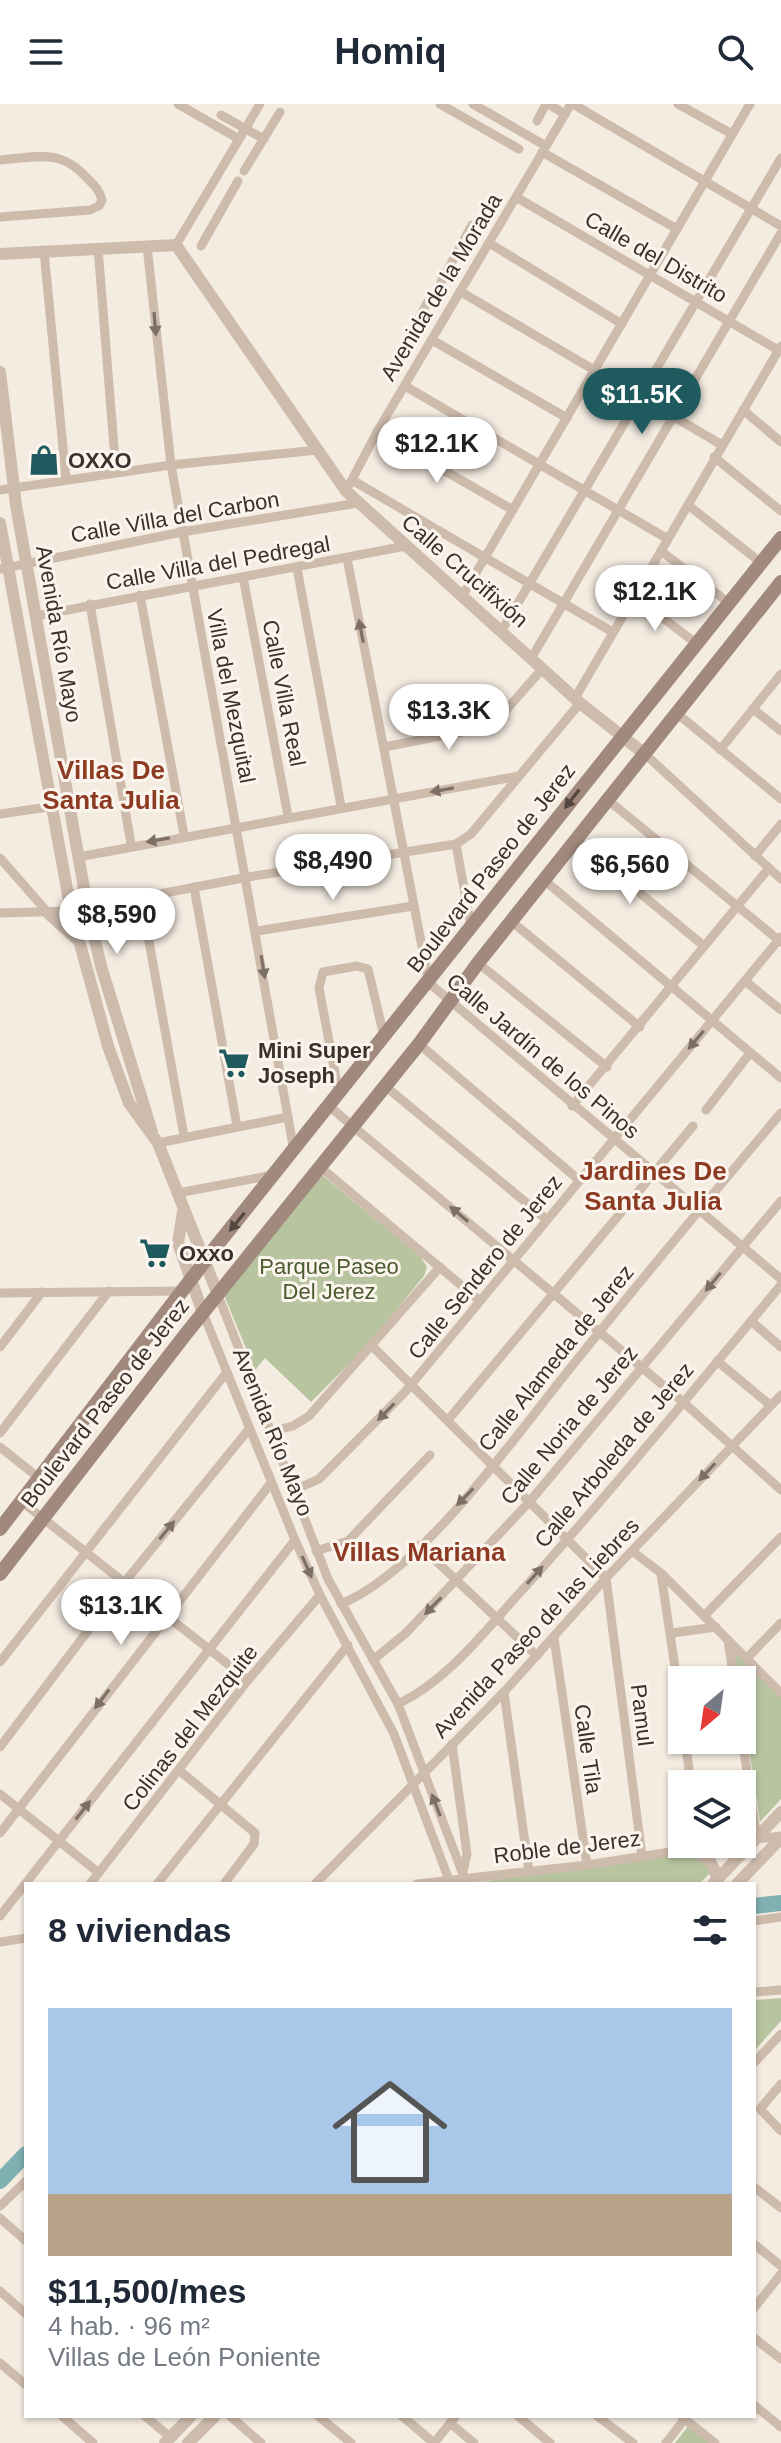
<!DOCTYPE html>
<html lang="es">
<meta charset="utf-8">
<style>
:root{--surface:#fff;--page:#f6f6f7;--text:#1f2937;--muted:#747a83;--line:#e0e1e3;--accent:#1f5a5e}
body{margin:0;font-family:Arial,sans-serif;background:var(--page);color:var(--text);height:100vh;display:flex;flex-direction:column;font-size:30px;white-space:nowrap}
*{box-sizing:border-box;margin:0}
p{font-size:26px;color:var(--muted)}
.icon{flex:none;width:44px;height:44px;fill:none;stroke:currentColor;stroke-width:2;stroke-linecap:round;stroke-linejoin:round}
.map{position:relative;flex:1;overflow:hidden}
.details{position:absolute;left:24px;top:1778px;width:732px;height:536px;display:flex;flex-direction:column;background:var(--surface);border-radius:0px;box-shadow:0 2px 6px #0004}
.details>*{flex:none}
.needle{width:52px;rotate:209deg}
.fabs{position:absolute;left:668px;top:1562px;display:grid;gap:16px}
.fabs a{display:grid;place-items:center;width:88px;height:88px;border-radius:0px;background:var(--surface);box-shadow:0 2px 6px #0004;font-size:40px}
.price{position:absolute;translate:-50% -68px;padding:0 18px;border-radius:28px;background:#fff;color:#222;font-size:26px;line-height:52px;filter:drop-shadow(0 2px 4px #0008)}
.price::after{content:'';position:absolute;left:50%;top:48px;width:24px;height:18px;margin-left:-12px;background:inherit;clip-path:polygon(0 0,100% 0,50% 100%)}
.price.on{background:var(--accent);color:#fff}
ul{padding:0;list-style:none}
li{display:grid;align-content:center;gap:16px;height:424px;padding:0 24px}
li+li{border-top:2px solid var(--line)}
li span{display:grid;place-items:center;height:248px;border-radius:0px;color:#555}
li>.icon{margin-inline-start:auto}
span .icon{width:144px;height:144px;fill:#fffc;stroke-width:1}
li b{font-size:34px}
h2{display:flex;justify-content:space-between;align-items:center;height:96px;padding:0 24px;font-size:34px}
header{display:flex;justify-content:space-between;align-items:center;height:104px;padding:0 24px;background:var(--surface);font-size:36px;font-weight:700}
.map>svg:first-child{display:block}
.green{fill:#b8c4a0}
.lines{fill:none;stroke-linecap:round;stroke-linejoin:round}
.river{stroke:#7fb0b2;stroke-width:16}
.minor{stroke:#cdbbac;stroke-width:9}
.tertiary{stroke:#cdbbac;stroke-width:12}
.secondary{stroke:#a18a7d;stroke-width:14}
.oneway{fill:#7d6f65}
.oneway2{fill:#544640}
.labels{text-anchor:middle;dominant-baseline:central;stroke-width:6;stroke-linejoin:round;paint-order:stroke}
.street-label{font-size:22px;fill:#3b302b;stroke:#fbf5ee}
.poi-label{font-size:22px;font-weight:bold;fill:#3b302b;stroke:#fbf5ee;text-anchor:start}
.park-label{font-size:22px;fill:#4a5a2e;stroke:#fbf5ee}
.quarter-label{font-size:26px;font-weight:bold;fill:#8c3b22;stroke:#fbf5ee}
</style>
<header><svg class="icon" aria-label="menu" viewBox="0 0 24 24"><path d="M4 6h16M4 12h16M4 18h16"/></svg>Homiq<svg class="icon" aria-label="search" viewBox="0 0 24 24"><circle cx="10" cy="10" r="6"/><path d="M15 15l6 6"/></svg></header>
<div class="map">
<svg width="781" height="2339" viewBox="0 0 781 2339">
<rect width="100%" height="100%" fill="#f4ebe1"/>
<g class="green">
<path d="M323,1072L420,1152L427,1163L424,1172L368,1241L311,1298L265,1254L255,1266L224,1191L318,1073Z"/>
<path d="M733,1542L781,1589V1695L760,1718L742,1600V1576H738Z"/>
<path d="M683,1749L699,1751L711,1768L699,1780H466Z"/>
<path d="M781,1894V1917L754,1947V1896Z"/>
<path d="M689,2321L711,2339H675Z"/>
</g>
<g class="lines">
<g class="river">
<path d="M754,1802L781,1799"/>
<path d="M0,2077L26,2050"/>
</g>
<g class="minor">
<path d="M178,0L239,35"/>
<path d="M440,0L519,45"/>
<path d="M473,0L546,42"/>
<path d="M548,0L565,10"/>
<path d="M573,0L781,122"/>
<path d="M678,0L732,30"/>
<path d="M221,11L264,35"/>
<path d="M537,17L546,0"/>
<path d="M542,48L677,125"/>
<path d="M0,56C38,53 60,44 88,75C95,82 100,87 102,96L99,102L90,106L0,113"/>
<path d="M244,67L280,8"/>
<path d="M516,93L778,246"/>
<path d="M489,139L622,220"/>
<path d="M176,141L260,0"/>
<path d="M147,142L171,361L294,1047"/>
<path d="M201,142L238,77"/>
<path d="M98,144L116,368"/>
<path d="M44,147L66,375"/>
<path d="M441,178L472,121"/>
<path d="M461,188L722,341"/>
<path d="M432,236L567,314"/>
<path d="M397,255L427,199"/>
<path d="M405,282L668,435"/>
<path d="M743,306L781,338"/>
<path d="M377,328L513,406"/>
<path d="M714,353L781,407"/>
<path d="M352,376L611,527"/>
<path d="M0,386L171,361L318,346"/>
<path d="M346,387L377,328L571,0"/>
<path d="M688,401L760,458"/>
<path d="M661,447L729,499"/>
<path d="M347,454L429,879L781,1175"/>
<path d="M297,464L341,702"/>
<path d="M0,465L182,428L358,399"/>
<path d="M243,473L288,712"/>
<path d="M140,491L184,731"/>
<path d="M463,491L750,0"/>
<path d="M634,492L697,540"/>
<path d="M90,500L131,740"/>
<path d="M36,512L406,442"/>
<path d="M502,526L781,54"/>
<path d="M532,553L781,129"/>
<path d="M575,594L781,242"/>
<path d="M753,605L781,627"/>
<path d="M679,611L781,695"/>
<path d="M384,643L492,622L543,564"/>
<path d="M720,646L781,570"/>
<path d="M646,651L781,775"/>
<path d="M608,696L781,838"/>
<path d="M0,710L68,700"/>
<path d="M576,736L704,842"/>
<path d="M456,740L471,823"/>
<path d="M755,752L781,720"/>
<path d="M78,753L519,672"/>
<path d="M0,754L49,810"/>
<path d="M544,776L781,974"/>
<path d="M194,783L237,1022"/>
<path d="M141,793L184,1032"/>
<path d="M0,809L71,807L248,773L456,740L471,730L580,599"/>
<path d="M511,817L640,923"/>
<path d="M257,827L413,802"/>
<path d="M478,859L607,963"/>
<path d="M745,877L781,906"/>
<path d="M419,940L579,1076"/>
<path d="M385,982L546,1115"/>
<path d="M339,990L319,884L323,868L357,862L368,865L384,932"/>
<path d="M572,1002L769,764"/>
<path d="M330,1003L682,1297L781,1386"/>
<path d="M706,1006L750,949"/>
<path d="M158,1039L288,1013"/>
<path d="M320,1063L480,1197"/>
<path d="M178,1089L273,1071"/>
<path d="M0,1189L182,1187"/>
<path d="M218,1191L328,1475L398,1600L464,1773"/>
<path d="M203,1209L295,1436L320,1491L394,1630L449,1776"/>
<path d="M751,1217L781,1243"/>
<path d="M0,1243L42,1188"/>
<path d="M373,1243L606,1474L642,1752"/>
<path d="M717,1257L770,1301"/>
<path d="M448,1316L693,1022"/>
<path d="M269,1328L293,1322L309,1312L440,1163"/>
<path d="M0,1329L109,1187"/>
<path d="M0,1343L39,1374"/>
<path d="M292,1387L319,1375L405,1288L781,833"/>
<path d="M21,1397L248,1576"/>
<path d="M419,1441L537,1552"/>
<path d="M316,1447L348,1437L430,1351"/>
<path d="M632,1447L661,1469L781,1589"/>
<path d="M661,1470L682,1610"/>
<path d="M341,1500C423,1466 515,1332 572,1262C640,1177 710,1093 781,1009"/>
<path d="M704,1512L781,1433"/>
<path d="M672,1529L716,1523"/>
<path d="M554,1534L587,1761"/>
<path d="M728,1536L734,1576"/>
<path d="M747,1554L781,1519"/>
<path d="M373,1556L406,1529L531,1396L781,1097"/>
<path d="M0,1558L227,1268"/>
<path d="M504,1588L529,1768"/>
<path d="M398,1600C450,1575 487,1524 526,1482C614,1384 697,1282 781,1181"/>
<path d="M742,1634L757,1735"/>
<path d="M685,1636L691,1680"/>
<path d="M452,1640L467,1750L463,1768"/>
<path d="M0,1643L124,1479L249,1325"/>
<path d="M180,1667L255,1729L254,1740L224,1780"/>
<path d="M0,1690L99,1769"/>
<path d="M0,1729L271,1379"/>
<path d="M742,1737L781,1732"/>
<path d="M90,1780L248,1576L320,1491"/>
<path d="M157,1780L348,1541"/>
<path d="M315,1780L504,1588L606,1474L781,1291"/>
<path d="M417,1780L587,1761L722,1740"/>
<path d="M0,1812L295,1436"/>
<path d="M754,1817L781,1813"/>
<path d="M0,1838L26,1834"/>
<path d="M754,1888L781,1886"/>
<path d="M754,1959L781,1930"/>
<path d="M781,1980L760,2005L781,2027"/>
<path d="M754,2083L781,2104"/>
<path d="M0,2102L26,2077"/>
<path d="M0,2114L26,2137"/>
<path d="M754,2140L781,2162"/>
<path d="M0,2187L26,2210"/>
<path d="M754,2204L781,2170"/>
<path d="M754,2234L781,2255"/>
<path d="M0,2259L26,2281"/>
<path d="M754,2301L781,2323"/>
<path d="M62,2312L93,2339"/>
<path d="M145,2312L170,2333"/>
<path d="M230,2312L261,2339"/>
<path d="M318,2312L351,2339"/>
<path d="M402,2312L434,2339"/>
<path d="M518,2312L550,2339"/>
<path d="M597,2312L633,2339"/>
<path d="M681,2312L715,2339"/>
<path d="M450,2319L474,2339"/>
<path d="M434,2339L456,2312"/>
<path d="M666,2339L687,2312"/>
</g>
<g class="tertiary">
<path d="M0,150L176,141L346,387L580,599L646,651"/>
<path d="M0,268L16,401L87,801L101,862L152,1028"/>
<path d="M0,419L71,807L108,942L129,999L158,1039L218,1191"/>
<path d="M49,810L79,837"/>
<path d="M183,1108L178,1139L203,1209"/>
<path d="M684,1745C704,1750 714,1755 717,1777"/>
<path d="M713,1780L781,1708"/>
<path d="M737,1780L781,1734"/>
<path d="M165,2339L191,2312"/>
<path d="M188,2339L215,2312"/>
</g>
<g class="secondary">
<path d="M0,1425L218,1140L781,434"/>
<path d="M0,1470L185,1231L419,940L478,859L781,478"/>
</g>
</g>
<defs><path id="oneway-solid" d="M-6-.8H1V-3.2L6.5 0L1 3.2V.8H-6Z" transform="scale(2)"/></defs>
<g class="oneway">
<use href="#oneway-solid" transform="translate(155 220) rotate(85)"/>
<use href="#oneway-solid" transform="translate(361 527) rotate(-101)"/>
<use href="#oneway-solid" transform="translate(442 686) rotate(170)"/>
<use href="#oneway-solid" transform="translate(158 736) rotate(170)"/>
<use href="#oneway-solid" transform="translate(263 863) rotate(81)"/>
<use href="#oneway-solid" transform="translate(696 936) rotate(130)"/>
<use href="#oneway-solid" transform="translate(459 1110) rotate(-140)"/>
<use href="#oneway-solid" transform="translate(713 1178) rotate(130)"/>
<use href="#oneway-solid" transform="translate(386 1308) rotate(134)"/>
<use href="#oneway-solid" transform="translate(707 1368) rotate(133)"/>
<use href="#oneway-solid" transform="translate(465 1393) rotate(134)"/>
<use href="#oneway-solid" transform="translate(167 1426) rotate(-51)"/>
<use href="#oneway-solid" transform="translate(307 1463) rotate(66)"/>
<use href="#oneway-solid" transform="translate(535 1471) rotate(-48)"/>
<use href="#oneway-solid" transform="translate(433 1502) rotate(134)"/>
<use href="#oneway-solid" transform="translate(102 1595) rotate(127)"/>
<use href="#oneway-solid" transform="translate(436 1701) rotate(-111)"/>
<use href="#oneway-solid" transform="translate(83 1706) rotate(-52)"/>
</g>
<g class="oneway2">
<use href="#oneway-solid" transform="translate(572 695) rotate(128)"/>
<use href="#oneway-solid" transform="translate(237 1118) rotate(129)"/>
</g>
<defs>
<symbol id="shop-bare" viewBox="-9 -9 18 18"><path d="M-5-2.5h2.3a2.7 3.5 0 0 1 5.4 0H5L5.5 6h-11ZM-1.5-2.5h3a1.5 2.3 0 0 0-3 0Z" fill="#1f5a5e" stroke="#fbf5ee" stroke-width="2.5" paint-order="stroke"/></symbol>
<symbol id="supermarket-bare" viewBox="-9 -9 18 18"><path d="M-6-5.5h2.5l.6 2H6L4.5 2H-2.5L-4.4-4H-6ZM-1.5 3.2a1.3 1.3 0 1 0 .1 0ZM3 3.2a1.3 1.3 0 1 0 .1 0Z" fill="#1f5a5e" stroke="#fbf5ee" stroke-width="2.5" paint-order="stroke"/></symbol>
</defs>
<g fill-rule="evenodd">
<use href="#shop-bare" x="22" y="334" width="44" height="44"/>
<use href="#supermarket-bare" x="212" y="937" width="44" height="44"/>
<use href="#supermarket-bare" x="133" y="1127" width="44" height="44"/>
</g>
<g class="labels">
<g class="street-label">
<text transform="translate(656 153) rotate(30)">Calle del Distrito</text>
<text transform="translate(441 183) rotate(-59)">Avenida de la Morada</text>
<text transform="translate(175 413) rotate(-10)">Calle Villa del Carbon</text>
<text transform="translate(218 459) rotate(-10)">Calle Villa del Pedregal</text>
<text transform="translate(465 467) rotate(41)">Calle Crucifixión</text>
<text transform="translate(59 530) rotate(80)">Avenida Río Mayo</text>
<text transform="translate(284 589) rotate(79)">Calle Villa Real</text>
<text transform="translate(231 592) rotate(79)">Villa del Mezquital</text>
<text transform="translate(491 764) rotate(-52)">Boulevard Paseo de Jerez</text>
<text transform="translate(543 952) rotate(40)">Calle Jardín de los Pinos</text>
<text transform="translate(485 1163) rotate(-51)">Calle Sendero de Jerez</text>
<text transform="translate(556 1254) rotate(-51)">Calle Alameda de Jerez</text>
<text transform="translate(105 1299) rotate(-52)">Boulevard Paseo de Jerez</text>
<text transform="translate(569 1321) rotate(-50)">Calle Noria de Jerez</text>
<text transform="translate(273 1328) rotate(68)">Avenida Río Mayo</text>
<text transform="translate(614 1351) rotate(-50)">Calle Arboleda de Jerez</text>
<text transform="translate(536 1524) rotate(-47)">Avenida Paseo de las Liebres</text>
<text transform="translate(642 1611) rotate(83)">Pamul</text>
<text transform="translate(190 1624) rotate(-52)">Colinas del Mezquite</text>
<text transform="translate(588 1645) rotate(82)">Calle Tila</text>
<text transform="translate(567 1743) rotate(-7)">Roble de Jerez</text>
</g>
<g class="poi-label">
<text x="68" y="356">OXXO</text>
<text x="258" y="946">Mini Super<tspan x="258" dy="25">Joseph</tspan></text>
<text x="179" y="1149">Oxxo</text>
</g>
<g class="park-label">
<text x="329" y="1162">Parque Paseo<tspan x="329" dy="25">Del Jerez</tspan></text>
</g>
<g class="quarter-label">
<text x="111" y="666">Villas De<tspan x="111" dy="30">Santa Julia</tspan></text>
<text x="653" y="1067">Jardines De<tspan x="653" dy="30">Santa Julia</tspan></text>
<text x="419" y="1448">Villas Mariana</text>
</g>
</g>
</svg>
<div class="fabs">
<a><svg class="needle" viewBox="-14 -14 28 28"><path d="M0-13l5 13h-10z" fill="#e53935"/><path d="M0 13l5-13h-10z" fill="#747a83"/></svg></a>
<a><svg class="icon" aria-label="layers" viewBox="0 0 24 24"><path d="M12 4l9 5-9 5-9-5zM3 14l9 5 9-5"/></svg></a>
</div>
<b class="price on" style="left:642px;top:332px">$11.5K</b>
<b class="price" style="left:437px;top:381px">$12.1K</b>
<b class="price" style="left:655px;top:529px">$12.1K</b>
<b class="price" style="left:449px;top:648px">$13.3K</b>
<b class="price" style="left:333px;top:798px">$8,490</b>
<b class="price" style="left:630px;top:802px">$6,560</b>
<b class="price" style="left:117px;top:852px">$8,590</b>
<b class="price" style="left:121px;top:1543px">$13.1K</b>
<section class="details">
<h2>8 viviendas<svg class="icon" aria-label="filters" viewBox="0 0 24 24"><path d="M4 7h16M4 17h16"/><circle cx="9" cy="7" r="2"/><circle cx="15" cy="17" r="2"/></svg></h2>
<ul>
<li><span style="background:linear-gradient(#a9c7e8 75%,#b9a48a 0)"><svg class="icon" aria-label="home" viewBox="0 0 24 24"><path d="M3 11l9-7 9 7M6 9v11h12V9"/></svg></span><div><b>$11,500/mes</b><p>4 hab. · 96 m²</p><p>Villas de León Poniente</p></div></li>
</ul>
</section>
</div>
